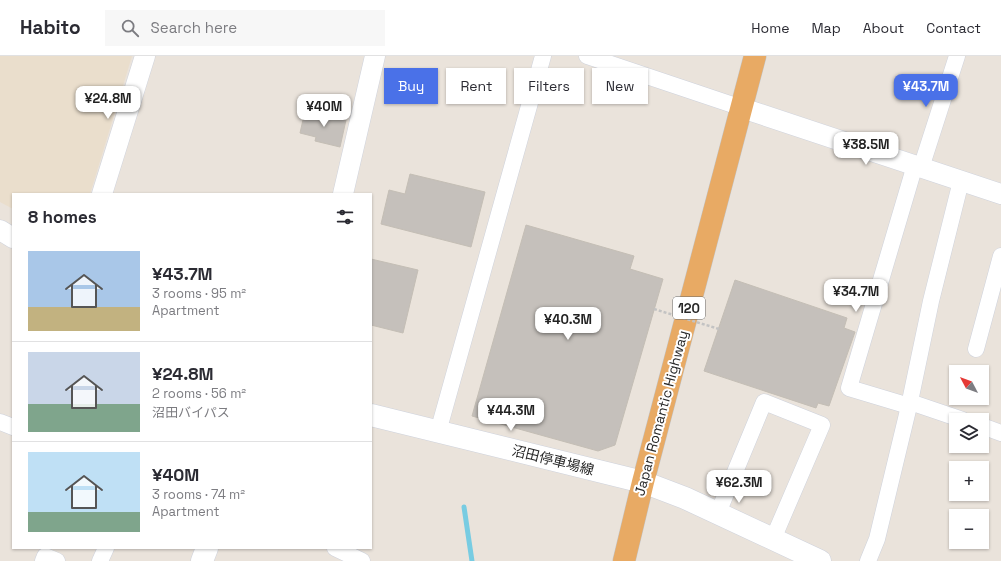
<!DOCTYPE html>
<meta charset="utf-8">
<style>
:root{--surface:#fff;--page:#f7f7f7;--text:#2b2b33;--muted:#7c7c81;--line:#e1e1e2;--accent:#4a71e8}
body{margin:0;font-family:"Space Grotesk","Noto Sans JP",sans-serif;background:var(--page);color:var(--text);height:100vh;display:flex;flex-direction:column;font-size:15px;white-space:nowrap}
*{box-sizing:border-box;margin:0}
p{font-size:13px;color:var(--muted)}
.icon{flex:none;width:22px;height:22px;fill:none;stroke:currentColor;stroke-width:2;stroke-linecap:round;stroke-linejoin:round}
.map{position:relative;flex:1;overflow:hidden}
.drawer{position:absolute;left:12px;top:137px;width:360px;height:356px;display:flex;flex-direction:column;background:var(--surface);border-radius:0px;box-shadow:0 1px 3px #0004}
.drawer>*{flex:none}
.banner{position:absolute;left:384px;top:12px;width:380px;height:36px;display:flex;gap:8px}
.needle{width:26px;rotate:311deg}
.tools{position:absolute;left:949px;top:309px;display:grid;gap:8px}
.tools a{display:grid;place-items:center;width:40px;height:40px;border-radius:0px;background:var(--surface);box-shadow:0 1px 3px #0004;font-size:20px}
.price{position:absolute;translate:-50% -34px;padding:0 9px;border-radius:8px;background:#fff;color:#222;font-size:13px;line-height:26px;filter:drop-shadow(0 1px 2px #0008)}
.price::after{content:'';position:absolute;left:50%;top:24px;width:12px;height:9px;margin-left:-6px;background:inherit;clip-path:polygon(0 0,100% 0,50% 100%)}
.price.active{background:var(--accent);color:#fff}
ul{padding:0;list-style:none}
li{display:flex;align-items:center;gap:12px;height:100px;padding:0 16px}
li+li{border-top:1px solid var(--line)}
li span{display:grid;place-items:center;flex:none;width:112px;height:80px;border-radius:0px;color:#555}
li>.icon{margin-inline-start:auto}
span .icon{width:48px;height:48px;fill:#fffc;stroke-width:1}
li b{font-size:17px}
h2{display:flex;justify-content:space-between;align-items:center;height:48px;padding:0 16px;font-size:17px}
.pill{padding:0 14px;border-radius:0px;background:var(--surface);box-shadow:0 1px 3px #0004;font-size:14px;line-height:36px}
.pill.active{background:var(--accent);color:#fff}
header{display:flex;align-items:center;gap:24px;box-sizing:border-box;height:56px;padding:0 20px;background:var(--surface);border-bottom:1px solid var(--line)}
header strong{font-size:19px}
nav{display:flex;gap:22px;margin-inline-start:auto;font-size:14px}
.search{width:280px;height:36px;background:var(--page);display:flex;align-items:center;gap:10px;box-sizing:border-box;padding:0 14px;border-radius:0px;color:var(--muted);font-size:15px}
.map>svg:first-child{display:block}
.education{fill:#eadecc}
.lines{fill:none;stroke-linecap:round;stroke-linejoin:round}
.stream{stroke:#78cce2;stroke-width:5}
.building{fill:#c5c0bb;stroke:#c4beb5}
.minor-casing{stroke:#ced2dc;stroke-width:17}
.tertiary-casing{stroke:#ced2dc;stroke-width:21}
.secondary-casing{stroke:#ced2dc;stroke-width:23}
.trunk-casing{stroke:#c3c3c3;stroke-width:23}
.minor{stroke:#fff;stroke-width:16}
.tertiary{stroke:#fff;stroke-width:20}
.secondary{stroke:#fff;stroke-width:22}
.trunk{stroke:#e8aa64;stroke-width:22}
.path-bridge{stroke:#c3c3c3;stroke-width:2.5;stroke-dasharray:3 2;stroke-linecap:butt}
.labels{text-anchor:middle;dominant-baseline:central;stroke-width:4;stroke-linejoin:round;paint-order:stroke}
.shield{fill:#fff;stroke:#686868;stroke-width:1}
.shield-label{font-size:13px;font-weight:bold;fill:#282828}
.street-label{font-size:14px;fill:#282828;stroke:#fff}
</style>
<header>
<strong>Habito</strong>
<div class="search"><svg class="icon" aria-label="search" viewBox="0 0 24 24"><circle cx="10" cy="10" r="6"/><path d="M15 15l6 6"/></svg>Search here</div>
<nav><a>Home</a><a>Map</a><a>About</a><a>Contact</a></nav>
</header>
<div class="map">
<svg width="1001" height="505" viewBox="0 0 1001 505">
<rect width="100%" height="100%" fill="#eae3db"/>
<path class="education" d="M0,0H132L90,138H13V153L0,146Z"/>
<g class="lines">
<path class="stream" d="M464,451L472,505"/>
</g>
<g class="building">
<path d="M305,55L346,64L340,91L315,85L316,81L300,77Z"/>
<path d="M410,118L485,136L471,191L381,168L389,134L405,138Z"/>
<path d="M526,169L634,200L630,213L663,223L615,389L598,395L472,360Z"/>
<path d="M371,203L418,214L403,277L371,269Z"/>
<path d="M735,224L847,262L844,272L855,276L829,350L818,347L816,352L704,315Z"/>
</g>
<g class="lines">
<defs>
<g id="minor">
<path d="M587,0L742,52"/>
<path d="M921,112L957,0"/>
<path d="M976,293L1001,200"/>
<path d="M910,346L963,364"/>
<path d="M909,350L849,332L915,109"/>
<path d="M0,366L13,371"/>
<path d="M982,370L1001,377"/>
<path d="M438,376L543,0"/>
<path d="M718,457L764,346L822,369L773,483"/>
<path d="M335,492L362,505"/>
<path d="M43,505L45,500L57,505"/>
<path d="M100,505L106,492"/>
<path d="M868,505L877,483L909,350L931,245L961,125"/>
</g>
<g id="tertiary">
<path d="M742,52L1001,138"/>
<path d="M102,138L145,0"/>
<path d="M343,138L375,0"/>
<path d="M0,174L13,182"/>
</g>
<g id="secondary">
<path d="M371,359L643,426L685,442L820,505"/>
<path d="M202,505L207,492"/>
</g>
<path id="trunk" d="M624,505L643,426L755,0"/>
</defs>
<use href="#minor" class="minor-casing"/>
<use href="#tertiary" class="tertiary-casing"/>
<use href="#secondary" class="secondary-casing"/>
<use href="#trunk" class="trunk-casing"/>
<use href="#minor" class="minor"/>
<use href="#tertiary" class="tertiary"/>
<use href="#secondary" class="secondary"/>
<use href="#trunk" class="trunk"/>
<path class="path-bridge" d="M654,253L719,273"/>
</g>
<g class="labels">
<rect class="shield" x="673" y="241" width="32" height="22" rx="3"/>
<g class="shield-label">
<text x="689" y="252">120</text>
</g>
<g class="street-label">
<text transform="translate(661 357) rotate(-75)">Japan Romantic Highway</text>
<text transform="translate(553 404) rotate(14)">沼田停車場線</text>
</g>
</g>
</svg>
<div class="tools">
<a><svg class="needle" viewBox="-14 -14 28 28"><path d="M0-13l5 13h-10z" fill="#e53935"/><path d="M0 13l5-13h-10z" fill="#7c7c81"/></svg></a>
<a><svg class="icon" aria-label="layers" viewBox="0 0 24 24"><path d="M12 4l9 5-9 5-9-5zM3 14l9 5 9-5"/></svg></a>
<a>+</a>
<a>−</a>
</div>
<b class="price active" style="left:926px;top:52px">¥43.7M</b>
<b class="price" style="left:108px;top:64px">¥24.8M</b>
<b class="price" style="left:324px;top:72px">¥40M</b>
<b class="price" style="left:866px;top:110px">¥38.5M</b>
<b class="price" style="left:856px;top:257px">¥34.7M</b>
<b class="price" style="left:568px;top:285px">¥40.3M</b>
<b class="price" style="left:511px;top:376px">¥44.3M</b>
<b class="price" style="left:739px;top:448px">¥62.3M</b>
<div class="banner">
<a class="pill active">Buy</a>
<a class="pill">Rent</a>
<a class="pill">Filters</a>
<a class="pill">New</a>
</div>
<section class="drawer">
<h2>8 homes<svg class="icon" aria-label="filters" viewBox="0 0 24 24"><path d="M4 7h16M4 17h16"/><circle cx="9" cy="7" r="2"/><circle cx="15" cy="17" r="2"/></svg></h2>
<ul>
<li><span style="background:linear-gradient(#a9c7e8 70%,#c2b280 0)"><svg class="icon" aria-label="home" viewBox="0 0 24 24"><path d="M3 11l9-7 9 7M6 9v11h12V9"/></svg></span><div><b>¥43.7M</b><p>3 rooms · 95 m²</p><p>Apartment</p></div></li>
<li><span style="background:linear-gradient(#c9d6e8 65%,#7fa58c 0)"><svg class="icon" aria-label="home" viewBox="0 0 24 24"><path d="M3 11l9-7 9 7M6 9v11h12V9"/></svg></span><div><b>¥24.8M</b><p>2 rooms · 56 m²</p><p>沼田バイパス</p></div></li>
<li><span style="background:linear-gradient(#bfe0f5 75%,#7fa58c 0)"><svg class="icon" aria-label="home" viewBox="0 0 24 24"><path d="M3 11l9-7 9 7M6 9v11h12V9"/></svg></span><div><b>¥40M</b><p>3 rooms · 74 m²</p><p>Apartment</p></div></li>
</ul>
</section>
</div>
